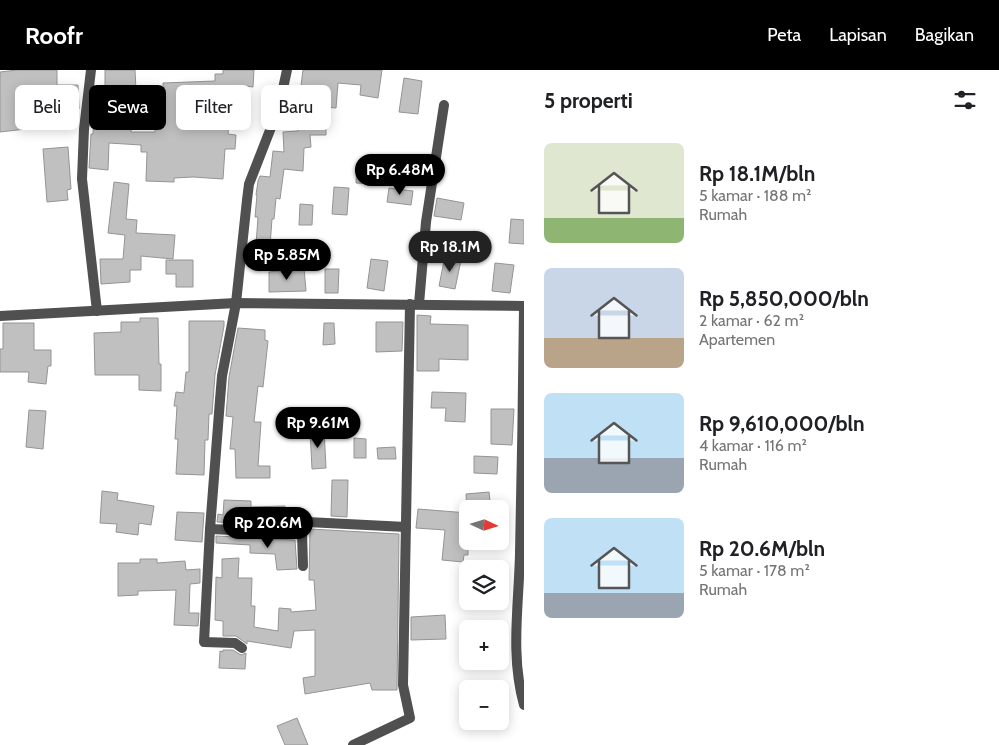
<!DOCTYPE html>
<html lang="id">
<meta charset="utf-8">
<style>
:root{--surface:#fff;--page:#f6f6f6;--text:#202124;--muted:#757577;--accent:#000}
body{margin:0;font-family:Cabin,sans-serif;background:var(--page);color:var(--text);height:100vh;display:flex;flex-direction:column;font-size:19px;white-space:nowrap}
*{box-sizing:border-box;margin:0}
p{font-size:16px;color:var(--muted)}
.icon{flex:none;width:28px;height:28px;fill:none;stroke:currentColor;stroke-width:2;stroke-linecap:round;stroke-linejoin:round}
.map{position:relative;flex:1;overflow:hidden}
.drawer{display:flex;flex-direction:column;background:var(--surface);width:475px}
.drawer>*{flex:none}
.top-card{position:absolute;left:15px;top:15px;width:434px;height:45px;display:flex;gap:10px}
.needle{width:32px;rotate:94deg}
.fabs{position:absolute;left:459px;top:430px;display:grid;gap:10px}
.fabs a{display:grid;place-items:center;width:50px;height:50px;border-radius:8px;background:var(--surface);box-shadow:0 2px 12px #0003;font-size:25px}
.price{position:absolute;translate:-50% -42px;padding:0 11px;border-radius:18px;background:var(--accent);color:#fff;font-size:16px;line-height:32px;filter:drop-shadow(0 1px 2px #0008)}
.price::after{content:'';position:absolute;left:50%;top:30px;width:15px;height:11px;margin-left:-8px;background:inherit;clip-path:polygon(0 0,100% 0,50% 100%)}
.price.current{background:#222;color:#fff}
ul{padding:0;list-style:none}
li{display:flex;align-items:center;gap:15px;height:125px;padding:0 20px}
li span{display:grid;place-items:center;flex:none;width:140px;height:100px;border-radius:8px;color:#555}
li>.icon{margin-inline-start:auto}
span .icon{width:60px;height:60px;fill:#fffc;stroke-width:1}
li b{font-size:21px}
h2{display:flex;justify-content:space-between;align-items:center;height:60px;padding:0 20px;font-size:21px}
.chip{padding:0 18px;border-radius:8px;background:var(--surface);box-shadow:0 2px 12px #0003;font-size:18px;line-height:45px}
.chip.current{background:var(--accent);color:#fff}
header{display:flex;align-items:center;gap:30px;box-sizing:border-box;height:70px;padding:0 25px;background:var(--accent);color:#fff}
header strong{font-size:24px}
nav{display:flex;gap:28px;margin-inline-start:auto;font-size:18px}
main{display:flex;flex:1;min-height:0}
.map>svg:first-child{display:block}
.building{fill:#c0c0c0;stroke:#949494}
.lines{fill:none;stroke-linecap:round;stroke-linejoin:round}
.minor{stroke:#505050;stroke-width:10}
.tertiary{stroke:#505050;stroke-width:10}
</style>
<header>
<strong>Roofr</strong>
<nav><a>Peta</a><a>Lapisan</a><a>Bagikan</a></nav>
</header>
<main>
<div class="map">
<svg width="524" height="675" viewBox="0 0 524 675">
<rect width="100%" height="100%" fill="#fff"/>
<g class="building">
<path d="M17,0H57V15H78L79,39L60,40L61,55L0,62V2Z"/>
<path d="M105,0H135L136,20H105Z"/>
<path d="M223,0H254L253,17L245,16L244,29L232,28V39H230L228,64L236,65L235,79H225L223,109L193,107L174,108V112L146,111L147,82H141V75L109,73L108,100L89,98L91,64H93L94,42L120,44V50H132L131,62H155L154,37H163V13L215,11V4H223Z"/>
<path d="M303,0H382L378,28L360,25L361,15L338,13L336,38L326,37V65H310L311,77L304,78L303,101L284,99L280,129L276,128L274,149H272L270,176L256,175L258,147H255L257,125H256L258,111L260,106L270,107L273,81L284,82L283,62L298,61V39Z"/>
<path d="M404,8L422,11L418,44L399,42Z"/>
<path d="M68,77L71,119L67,120L68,130L47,132L43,79Z"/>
<path d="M357,93L378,95L377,114L356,113Z"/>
<path d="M114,112L129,114L126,149L137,150L136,163L175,165L173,189L141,186V200H130V212L101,214L100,189H123L125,165L108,163Z"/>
<path d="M334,117L349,118L347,145L332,144Z"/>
<path d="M389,118L413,121L411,135L387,132Z"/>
<path d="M437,128L464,133L461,150L434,146Z"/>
<path d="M300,134L313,135L312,155H299Z"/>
<path d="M511,149L524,150V174L509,173Z"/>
<path d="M445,186L461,190L455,219L439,216Z"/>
<path d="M371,189L388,191L384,221L367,218Z"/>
<path d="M166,190H193V217H176V204H166Z"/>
<path d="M495,193L514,195L510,223L492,221Z"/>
<path d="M304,198L306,221L269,222V202Z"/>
<path d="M325,199H339L338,223H325Z"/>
<path d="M417,245L431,246L430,254L468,255V290L439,289V301H417Z"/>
<path d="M140,248H158L159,294H161V321L139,320V305H95L94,263L121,262V252H140Z"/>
<path d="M189,251H224V256L215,305L212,344H209L208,370H205L204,405L176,404L178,369H175L177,336H174L176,322L184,323L186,302H189Z"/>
<path d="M376,252H403L402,281L376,282Z"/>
<path d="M3,253H34V280H51V296H48L46,314L28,312L29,302H0V279H3Z"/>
<path d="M324,253H334L335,274L323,275Z"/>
<path d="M238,258L265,260V270L268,271L263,317L258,316L254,352H261L258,396H270V408H236L235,379H230L233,347L226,346L229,307Z"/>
<path d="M432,322L466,323L465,352L445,351L446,338H431Z"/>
<path d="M491,339H514L512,375L491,374Z"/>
<path d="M29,340L46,341L43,379L26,377Z"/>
<path d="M324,359L326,398L312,399L310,360Z"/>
<path d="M354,368L366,369V388H354Z"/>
<path d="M395,377L396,389H378L377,378Z"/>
<path d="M474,386L498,387L497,404L474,403Z"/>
<path d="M332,410H348L347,447L331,446Z"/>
<path d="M102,421L118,423L117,430L154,436L151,455L139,453L138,465L116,462L117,454L100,453Z"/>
<path d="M489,422L491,439H467L466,424Z"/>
<path d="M224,430L251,431V437L285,436V455L217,452L218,444L223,445Z"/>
<path d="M418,439L468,443V485H464L463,492L442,490L445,460L416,458Z"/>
<path d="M177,442L204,443L202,472L175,470Z"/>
<path d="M310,459L399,464L397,620H372L370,613L305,624L303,608L315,606V560L294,561L291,578L247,571V574L236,566H223V551L215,550L216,507L222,508V489L239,488L238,508H252L251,536H255L254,557L278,561L279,538L291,539V542L316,540L314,510H309Z"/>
<path d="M216,466L295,470L297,499L277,500L275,484L250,483V475L216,473Z"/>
<path d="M140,489H157V493L185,491L186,500L200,499V513L190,514L189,543H199L198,556L174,555L176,520L138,521V525L118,526V493H140Z"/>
<path d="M445,545L446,569L411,570V547Z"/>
<path d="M223,580H233L241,585L246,583L245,599L219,598L220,581L223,582Z"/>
<path d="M297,648L308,675H285L277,656Z"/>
</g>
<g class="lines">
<g class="minor">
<path d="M91,0L84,59L82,109L97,241"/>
<path d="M419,234L426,152L444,35"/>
<path d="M524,236C523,318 522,401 520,483C519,534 510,585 524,635"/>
<path d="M210,459L302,463L303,454L307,452L406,457"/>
<path d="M302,463L303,496"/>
<path d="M242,578L235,573L204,572L210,459L220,330L222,306L236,233L247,130L249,114L279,37L287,0"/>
<path d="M353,675L410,648L403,615L410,234"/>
</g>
<path class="tertiary" d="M0,246L236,233L524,236"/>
</g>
</svg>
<div class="fabs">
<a><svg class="needle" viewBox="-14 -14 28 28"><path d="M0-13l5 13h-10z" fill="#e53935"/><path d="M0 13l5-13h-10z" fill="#757577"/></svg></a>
<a><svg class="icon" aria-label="layers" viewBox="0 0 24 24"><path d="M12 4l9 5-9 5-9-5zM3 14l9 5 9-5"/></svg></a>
<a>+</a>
<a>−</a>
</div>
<b class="price" style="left:400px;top:126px">Rp 6.48M</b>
<b class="price current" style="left:450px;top:203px">Rp 18.1M</b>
<b class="price" style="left:287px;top:211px">Rp 5.85M</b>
<b class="price" style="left:318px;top:379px">Rp 9.61M</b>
<b class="price" style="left:268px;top:479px">Rp 20.6M</b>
<div class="top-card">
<a class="chip">Beli</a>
<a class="chip current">Sewa</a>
<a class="chip">Filter</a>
<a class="chip">Baru</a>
</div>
</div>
<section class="drawer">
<h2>5 properti<svg class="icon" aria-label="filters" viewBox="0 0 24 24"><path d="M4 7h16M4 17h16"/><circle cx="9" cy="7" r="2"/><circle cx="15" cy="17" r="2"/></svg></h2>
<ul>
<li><span style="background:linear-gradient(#dfe7d0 75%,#8fb573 0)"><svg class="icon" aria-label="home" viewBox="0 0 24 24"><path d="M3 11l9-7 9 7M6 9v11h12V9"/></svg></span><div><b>Rp 18.1M/bln</b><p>5 kamar · 188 m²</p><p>Rumah</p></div></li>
<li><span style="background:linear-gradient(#c9d6e8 70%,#b9a48a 0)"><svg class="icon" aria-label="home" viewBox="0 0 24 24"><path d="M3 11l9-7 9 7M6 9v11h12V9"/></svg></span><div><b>Rp 5,850,000/bln</b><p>2 kamar · 62 m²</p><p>Apartemen</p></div></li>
<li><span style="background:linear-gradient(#bfe0f5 65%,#9aa5b1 0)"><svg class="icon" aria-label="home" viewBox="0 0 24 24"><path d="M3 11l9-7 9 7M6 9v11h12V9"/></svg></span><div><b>Rp 9,610,000/bln</b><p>4 kamar · 116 m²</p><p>Rumah</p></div></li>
<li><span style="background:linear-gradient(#bfe0f5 75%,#9aa5b1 0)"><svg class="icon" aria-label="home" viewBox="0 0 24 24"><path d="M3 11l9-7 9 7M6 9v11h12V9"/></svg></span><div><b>Rp 20.6M/bln</b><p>5 kamar · 178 m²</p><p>Rumah</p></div></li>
</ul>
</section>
</main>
